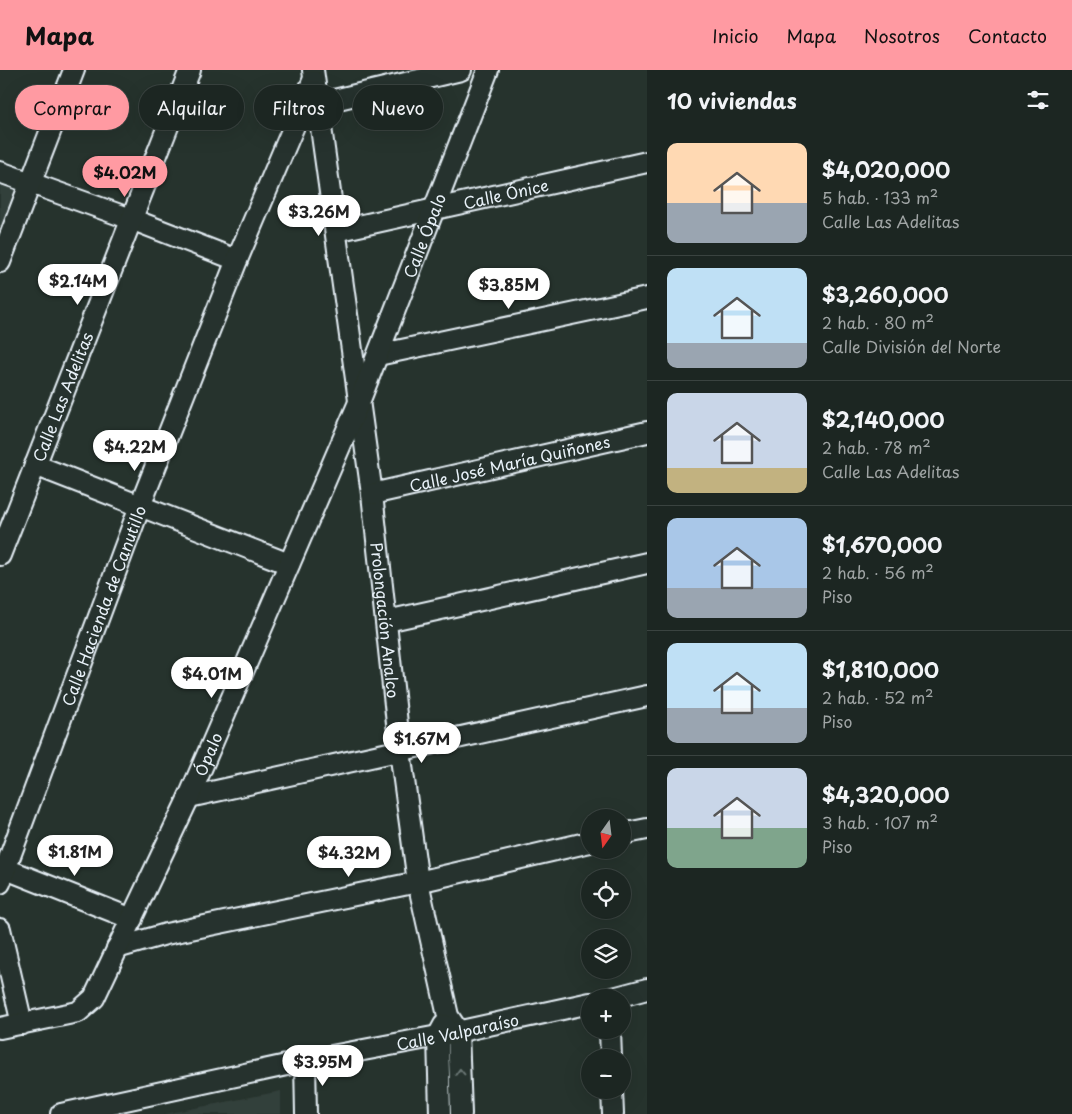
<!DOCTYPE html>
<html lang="es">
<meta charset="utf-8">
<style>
:root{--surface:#1c2622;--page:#252e2a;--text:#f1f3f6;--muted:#a0a5a5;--line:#3a4340;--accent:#ff9aa2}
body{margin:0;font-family:"Playpen Sans",sans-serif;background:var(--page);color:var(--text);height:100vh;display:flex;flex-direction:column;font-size:19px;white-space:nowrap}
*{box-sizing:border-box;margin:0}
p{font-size:16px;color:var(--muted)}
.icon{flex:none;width:28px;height:28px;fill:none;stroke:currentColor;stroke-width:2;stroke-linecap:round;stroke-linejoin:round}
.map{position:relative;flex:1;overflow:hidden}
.drawer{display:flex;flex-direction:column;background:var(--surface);width:425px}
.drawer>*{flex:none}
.hud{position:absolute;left:15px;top:15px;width:475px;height:45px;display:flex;gap:10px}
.needle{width:32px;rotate:194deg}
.tools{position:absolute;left:581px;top:739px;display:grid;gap:10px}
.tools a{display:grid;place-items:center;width:50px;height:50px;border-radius:50%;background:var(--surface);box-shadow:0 5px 20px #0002,0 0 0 1px var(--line);font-size:25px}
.price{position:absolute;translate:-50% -42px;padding:0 11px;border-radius:18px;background:#fff;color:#222;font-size:16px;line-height:32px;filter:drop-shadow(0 1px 2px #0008)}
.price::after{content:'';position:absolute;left:50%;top:30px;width:15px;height:11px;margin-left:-8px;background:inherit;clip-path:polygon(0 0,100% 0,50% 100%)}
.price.active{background:var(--accent);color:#111}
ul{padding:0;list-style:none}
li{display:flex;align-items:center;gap:15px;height:125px;padding:0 20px}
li+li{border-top:1px solid var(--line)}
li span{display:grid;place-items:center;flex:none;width:140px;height:100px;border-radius:10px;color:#555}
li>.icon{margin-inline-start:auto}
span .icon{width:60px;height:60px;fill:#fffc;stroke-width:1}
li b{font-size:21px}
h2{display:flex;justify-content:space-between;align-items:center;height:60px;padding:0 20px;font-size:21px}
.pill{padding:0 18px;border-radius:22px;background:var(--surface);box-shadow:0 5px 20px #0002,0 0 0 1px var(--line);font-size:18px;line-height:45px}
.pill.active{background:var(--accent);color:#111}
header{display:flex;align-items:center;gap:30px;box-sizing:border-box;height:70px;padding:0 25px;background:var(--accent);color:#111}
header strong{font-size:24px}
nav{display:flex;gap:28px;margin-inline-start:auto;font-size:18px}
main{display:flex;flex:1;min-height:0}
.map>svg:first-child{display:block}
.built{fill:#333f3a}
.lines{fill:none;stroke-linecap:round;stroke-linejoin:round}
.minor-casing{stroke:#e8f1f8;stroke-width:24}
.minor{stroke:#26332d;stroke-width:20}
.oneway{stroke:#6a7674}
.labels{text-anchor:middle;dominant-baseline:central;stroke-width:4.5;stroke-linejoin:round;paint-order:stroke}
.street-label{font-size:16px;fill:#e8f1f8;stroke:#26332d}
</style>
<header>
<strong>Mapa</strong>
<nav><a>Inicio</a><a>Mapa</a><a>Nosotros</a><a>Contacto</a></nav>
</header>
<main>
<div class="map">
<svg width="647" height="1044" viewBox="0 0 647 1044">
<rect width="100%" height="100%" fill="#26332d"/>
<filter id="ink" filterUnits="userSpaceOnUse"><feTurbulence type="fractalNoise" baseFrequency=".02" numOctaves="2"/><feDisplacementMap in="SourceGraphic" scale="10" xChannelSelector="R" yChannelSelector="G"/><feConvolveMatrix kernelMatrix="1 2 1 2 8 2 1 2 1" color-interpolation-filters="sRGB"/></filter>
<g filter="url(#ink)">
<g class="built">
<path d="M0,108L23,116L0,173Z"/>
<path d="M281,1021V1044H165Z"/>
</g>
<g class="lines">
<defs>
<g id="minor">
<path id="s1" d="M313,0L372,424L400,681L418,812L448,946L458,961L461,1044"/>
<path d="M317,34L461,0"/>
<path d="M0,102L131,149L237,190"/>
<path id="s2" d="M336,161L647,92"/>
<path d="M0,192L74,0"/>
<path d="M378,285L647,228"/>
<path d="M35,395L289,494"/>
<path id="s3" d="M372,424L647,362"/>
<path id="s4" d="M0,485L190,0"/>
<path d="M387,551L647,493"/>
<path d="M189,727L647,626"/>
<path d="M622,764L647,759"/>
<path d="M6,799L132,849"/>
<path id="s5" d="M0,813L140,436L237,190L313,11"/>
<path d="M0,859L22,954"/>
<path d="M117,878L166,864L418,812L590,772"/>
<path d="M613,928L647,919"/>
<path id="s6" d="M0,958L78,942L94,928L189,727L360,330L488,0"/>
<path d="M610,960L611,988"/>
<path d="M305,991L306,1044"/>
<path d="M612,1020L613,1044"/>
<path id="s7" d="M61,1044L305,991L438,966L590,933"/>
<path d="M440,1044L438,966L444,955"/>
</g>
</defs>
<use href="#minor" class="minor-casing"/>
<use href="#minor" class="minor"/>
</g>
<defs><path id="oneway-chevron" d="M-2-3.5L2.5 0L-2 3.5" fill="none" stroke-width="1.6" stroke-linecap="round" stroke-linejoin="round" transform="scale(1.25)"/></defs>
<use class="oneway" href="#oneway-chevron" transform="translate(460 1002) rotate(-92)"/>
</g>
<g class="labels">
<g class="street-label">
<text stroke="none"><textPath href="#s2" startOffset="174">Calle Ónice</textPath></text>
<text stroke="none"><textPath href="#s6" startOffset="932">Calle Ópalo</textPath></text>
<text stroke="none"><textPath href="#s4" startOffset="170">Calle Las Adelitas</textPath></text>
<text stroke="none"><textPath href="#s3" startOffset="141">Calle José María Quiñones</textPath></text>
<text stroke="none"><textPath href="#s5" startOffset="296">Calle Hacienda de Canutillo</textPath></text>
<text stroke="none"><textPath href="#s1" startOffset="555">Prolongación Analco</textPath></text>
<text stroke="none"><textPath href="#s6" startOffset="370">Ópalo</textPath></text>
<text stroke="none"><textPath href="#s7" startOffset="405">Calle Valparaíso</textPath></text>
</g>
</g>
</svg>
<div class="tools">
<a><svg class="needle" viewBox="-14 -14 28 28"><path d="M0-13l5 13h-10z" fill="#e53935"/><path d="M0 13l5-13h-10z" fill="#a0a5a5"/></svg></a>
<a><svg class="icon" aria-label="locate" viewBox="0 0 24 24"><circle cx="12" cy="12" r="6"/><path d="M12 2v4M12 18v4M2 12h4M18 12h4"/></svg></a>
<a><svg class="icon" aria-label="layers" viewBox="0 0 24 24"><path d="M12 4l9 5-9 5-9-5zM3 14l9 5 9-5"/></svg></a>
<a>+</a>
<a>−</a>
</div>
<b class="price active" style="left:125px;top:128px">$4.02M</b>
<b class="price" style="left:319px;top:167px">$3.26M</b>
<b class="price" style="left:78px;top:236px">$2.14M</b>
<b class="price" style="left:509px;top:240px">$3.85M</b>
<b class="price" style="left:135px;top:402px">$4.22M</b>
<b class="price" style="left:212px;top:629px">$4.01M</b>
<b class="price" style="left:422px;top:694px">$1.67M</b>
<b class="price" style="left:75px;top:807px">$1.81M</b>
<b class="price" style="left:349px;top:808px">$4.32M</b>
<b class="price" style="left:323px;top:1017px">$3.95M</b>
<div class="hud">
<a class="pill active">Comprar</a>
<a class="pill">Alquilar</a>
<a class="pill">Filtros</a>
<a class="pill">Nuevo</a>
</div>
</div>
<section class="drawer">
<h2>10 viviendas<svg class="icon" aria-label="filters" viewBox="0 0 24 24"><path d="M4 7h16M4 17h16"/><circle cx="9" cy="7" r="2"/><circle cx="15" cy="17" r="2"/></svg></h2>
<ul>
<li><span style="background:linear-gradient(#ffd9b3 60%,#9aa5b1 0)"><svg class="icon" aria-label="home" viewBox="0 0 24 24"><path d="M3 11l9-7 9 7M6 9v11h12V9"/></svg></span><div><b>$4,020,000</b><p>5 hab. · 133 m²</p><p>Calle Las Adelitas</p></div></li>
<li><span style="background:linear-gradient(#bfe0f5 75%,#9aa5b1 0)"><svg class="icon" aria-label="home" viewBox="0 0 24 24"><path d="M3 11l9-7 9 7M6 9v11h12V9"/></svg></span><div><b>$3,260,000</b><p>2 hab. · 80 m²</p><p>Calle División del Norte</p></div></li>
<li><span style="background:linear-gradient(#c9d6e8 75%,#c2b280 0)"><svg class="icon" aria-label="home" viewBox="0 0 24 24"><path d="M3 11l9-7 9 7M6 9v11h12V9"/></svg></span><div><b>$2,140,000</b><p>2 hab. · 78 m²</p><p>Calle Las Adelitas</p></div></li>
<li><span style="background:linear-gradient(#a9c7e8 70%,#9aa5b1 0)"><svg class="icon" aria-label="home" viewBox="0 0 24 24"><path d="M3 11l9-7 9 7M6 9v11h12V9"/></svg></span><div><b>$1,670,000</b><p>2 hab. · 56 m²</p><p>Piso</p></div></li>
<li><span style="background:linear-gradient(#bfe0f5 65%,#9aa5b1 0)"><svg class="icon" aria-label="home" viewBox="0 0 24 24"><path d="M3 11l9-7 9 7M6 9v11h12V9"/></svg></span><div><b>$1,810,000</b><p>2 hab. · 52 m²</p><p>Piso</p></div></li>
<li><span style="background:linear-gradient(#c9d6e8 60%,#7fa58c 0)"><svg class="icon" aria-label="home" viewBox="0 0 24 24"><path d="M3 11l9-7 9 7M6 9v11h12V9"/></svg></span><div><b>$4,320,000</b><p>3 hab. · 107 m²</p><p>Piso</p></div></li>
</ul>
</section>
</main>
